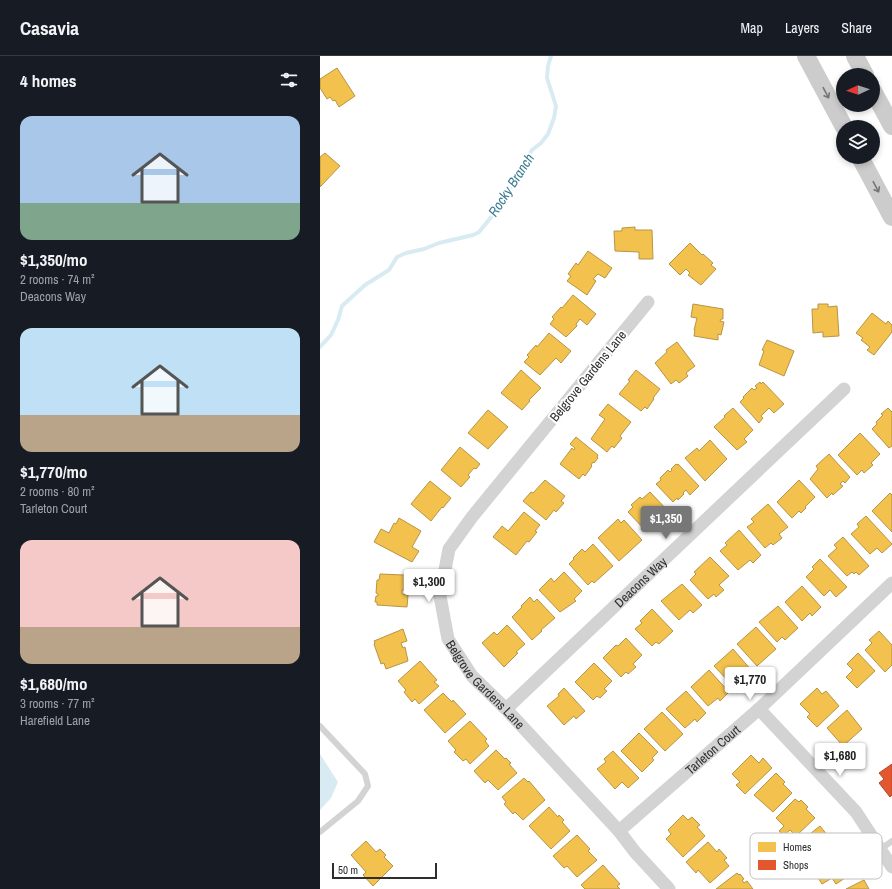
<!DOCTYPE html>
<meta charset="utf-8">
<style>
:root{--surface:#171b24;--page:#242831;--text:#f1f3f6;--muted:#9ea1a6;--line:#363941;--accent:#777}
body{margin:0;font-family:"Archivo Narrow",sans-serif;background:var(--page);color:var(--text);height:100vh;display:flex;flex-direction:column;font-size:15px;white-space:nowrap}
*{box-sizing:border-box;margin:0}
p{font-size:13px;color:var(--muted)}
.icon{flex:none;width:22px;height:22px;fill:none;stroke:currentColor;stroke-width:2;stroke-linecap:round;stroke-linejoin:round}
.map{position:relative;flex:1;overflow:hidden}
.details{display:flex;flex-direction:column;background:var(--surface);width:320px}
.details>*{flex:none}
.needle{width:26px;rotate:267deg}
.fabs{position:absolute;left:516px;top:12px;display:grid;gap:8px}
.fabs a{display:grid;place-items:center;width:44px;height:44px;border-radius:50%;background:var(--surface);box-shadow:0 2px 6px #0003;font-size:20px}
.scale{position:absolute;left:12px;bottom:10px;width:105px;box-sizing:border-box;padding-left:4px;border:2px solid #2e2e2e;border-top:0;font-size:11px;line-height:14px;white-space:nowrap;color:#2e2e2e;-webkit-text-stroke:3px #fff;paint-order:stroke}
.price{position:absolute;translate:-50% -34px;padding:0 9px;border-radius:4px;background:#fff;color:#222;font-size:13px;line-height:26px;filter:drop-shadow(0 1px 2px #0008)}
.price::after{content:'';position:absolute;left:50%;top:24px;width:12px;height:9px;margin-left:-6px;background:inherit;clip-path:polygon(0 0,100% 0,50% 100%)}
.price.selected{background:var(--accent);color:#fff}
ul{padding:0;list-style:none}
li{display:grid;align-content:center;gap:8px;height:212px;padding:0 20px}
li span{display:grid;place-items:center;height:124px;border-radius:12px;color:#555}
li>.icon{margin-inline-start:auto}
span .icon{width:72px;height:72px;fill:#fffc;stroke-width:1}
li b{font-size:17px}
h2{display:flex;justify-content:space-between;align-items:center;height:48px;padding:0 20px;font-size:17px}
header{display:flex;align-items:center;gap:24px;box-sizing:border-box;height:56px;padding:0 20px;background:var(--surface);border-bottom:1px solid var(--line)}
header strong{font-size:19px}
nav{display:flex;gap:22px;margin-inline-start:auto;font-size:14px}
main{display:flex;flex:1;min-height:0}
.map>svg:first-child{display:block}
.water{fill:#d8ebf2}
.homes{fill:#f2c14e;stroke:#b79544}
.shops{fill:#e4572e;stroke:#ad4b2e}
.lines{fill:none;stroke-linecap:round;stroke-linejoin:round}
.stream{stroke:#d8ebf2;stroke-width:4}
.service{stroke:#d3d3d3;stroke-width:6}
.minor{stroke:#d3d3d3;stroke-width:13}
.secondary{stroke:#ccc;stroke-width:18}
.oneway{stroke:#757575}
.labels{text-anchor:middle;dominant-baseline:central;stroke-width:4;stroke-linejoin:round;paint-order:stroke}
.street-label{font-size:13px;fill:#2e2e2e;stroke:#fff}
.water-label{font-size:14px;font-style:italic;fill:#3b7b91;stroke:#fff}
.key{fill:#fff;stroke:#c0c0c0;stroke-width:1}
.key-label{font-size:11px;fill:#2e2e2e}
</style>
<header>
<strong>Casavia</strong>
<nav><a>Map</a><a>Layers</a><a>Share</a></nav>
</header>
<main>
<section class="details">
<h2>4 homes<svg class="icon" aria-label="filters" viewBox="0 0 24 24"><path d="M4 7h16M4 17h16"/><circle cx="9" cy="7" r="2"/><circle cx="15" cy="17" r="2"/></svg></h2>
<ul>
<li><span style="background:linear-gradient(#a9c7e8 70%,#7fa58c 0)"><svg class="icon" aria-label="home" viewBox="0 0 24 24"><path d="M3 11l9-7 9 7M6 9v11h12V9"/></svg></span><div><b>$1,350/mo</b><p>2 rooms · 74 m²</p><p>Deacons Way</p></div></li>
<li><span style="background:linear-gradient(#bfe0f5 70%,#b9a48a 0)"><svg class="icon" aria-label="home" viewBox="0 0 24 24"><path d="M3 11l9-7 9 7M6 9v11h12V9"/></svg></span><div><b>$1,770/mo</b><p>2 rooms · 80 m²</p><p>Tarleton Court</p></div></li>
<li><span style="background:linear-gradient(#f6c9c9 70%,#b9a48a 0)"><svg class="icon" aria-label="home" viewBox="0 0 24 24"><path d="M3 11l9-7 9 7M6 9v11h12V9"/></svg></span><div><b>$1,680/mo</b><p>3 rooms · 77 m²</p><p>Harefield Lane</p></div></li>
</ul>
</section>
<div class="map">
<svg width="572" height="833" viewBox="0 0 572 833">
<rect width="100%" height="100%" fill="#fff"/>
<path class="water" d="M0,698L18,726L11,742L0,754Z"/>
<g class="homes">
<path d="M17,12L35,40L19,51L15,44L13,45L10,41L7,43L0,32V23Z"/>
<path d="M5,97L20,110L0,131V101Z"/>
<path d="M315,171V174H332L333,203H319V196L295,195L294,175H302V172Z"/>
<path d="M370,187L382,199L383,198L393,207L391,209L396,213L381,229L368,219L370,217L366,213L360,219L349,208Z"/>
<path d="M268,195L292,212L285,222L278,218L273,223L276,225L267,239L247,225L251,220L248,218L256,207L258,209Z"/>
<path d="M253,239L276,258L267,269L260,263L256,268L257,270L246,281L230,268L234,263L232,261L241,251L242,252Z"/>
<path d="M373,248L403,253V263H401L400,265L404,266L401,279L398,278V284L374,280L375,274H374L377,262L371,261Z"/>
<path d="M498,248H508V251L517,250L519,280L503,281V276L493,277L492,253H498Z"/>
<path d="M552,257L566,268L568,265L572,269V276L554,299L547,294L550,291L541,284L543,282L536,277Z"/>
<path d="M229,277L251,295L241,307L236,302L220,319L204,306L209,301L207,299L216,289L217,291Z"/>
<path d="M447,284L474,295L464,320L439,309L444,295L442,294Z"/>
<path d="M357,286L375,310L366,317L368,320L359,327L356,324L351,328L335,307L347,296L346,294Z"/>
<path d="M201,314L221,332L209,344L210,345L202,354L181,337Z"/>
<path d="M316,314L340,333L333,342L334,343L327,353L325,351L321,355L299,338L310,325L308,324Z"/>
<path d="M440,326L441,328L443,326L464,348L454,357L449,352L441,360L443,362L439,367L420,346L424,342L423,341L432,332L434,334L437,332L435,330Z"/>
<path d="M288,348L311,366L300,380L302,382L294,392L292,390L287,396L271,383L285,363L279,359Z"/>
<path d="M413,352L433,374L424,383L427,386L417,394L394,371L405,361L404,360Z"/>
<path d="M568,352L572,356V390L569,392L552,373L557,368L556,366L563,359L561,358Z"/>
<path d="M168,354L188,371L168,393L148,377Z"/>
<path d="M540,377L560,398L551,407L553,409L544,417L542,414L537,419L518,399Z"/>
<path d="M256,381L278,399L277,401L278,402L274,407L273,406L271,409L272,410L265,420L263,418L259,423L240,408L252,392L254,394L255,392L250,388Z"/>
<path d="M390,384L407,403L385,425L365,402L377,392L379,395Z"/>
<path d="M140,391L160,408L156,413L154,412L148,419L150,421L141,431L121,414Z"/>
<path d="M509,398L530,421L525,427L523,425L520,428L523,430L513,439L512,437L507,442L490,423L498,413L496,410Z"/>
<path d="M356,408L358,409V408L379,430L370,439L366,434L363,437L364,438L358,444L357,442L353,446L336,428L341,424L340,422L348,414L350,416L352,414L351,413Z"/>
<path d="M225,424L245,440L241,445L244,447L236,456L234,454L226,464L203,445L211,436L213,437Z"/>
<path d="M479,424L495,441L485,451L486,452L481,457L479,455L472,462L457,446Z"/>
<path d="M110,425L131,442L123,452L122,451L111,465L91,448Z"/>
<path d="M330,436L350,457L341,466L338,463L326,475L308,456L313,451L311,449L320,441L322,443Z"/>
<path d="M570,437L572,439V476L552,455Z"/>
<path d="M448,448L468,471L459,478L462,482L453,489L451,487L445,492L427,471L434,466L431,463Z"/>
<path d="M204,456L220,469L215,475L217,476L209,486L207,485L196,499L173,481L182,470L188,475Z"/>
<path d="M546,460L572,488L562,497L557,492L550,498L531,478L539,471L537,468Z"/>
<path d="M79,462L101,475L92,491L99,495L92,506L54,486L61,473L69,477L74,467L76,468Z"/>
<path d="M298,463L301,467L304,464L322,484L299,505L278,482Z"/>
<path d="M419,474L441,499L433,507L430,504L418,514L400,495L407,489L405,487Z"/>
<path d="M523,481L549,510L539,519L536,516L534,518L532,516L527,520L508,500L517,492L514,489Z"/>
<path d="M273,488L293,510L274,527L272,525L268,529L249,508L254,503L253,502L262,493L265,496Z"/>
<path d="M390,501L409,520L399,529L404,534L396,541L394,538L388,543L370,524L376,518L374,516Z"/>
<path d="M500,503L527,531L516,541L510,534L504,540L486,521L494,513L492,511Z"/>
<path d="M244,516L262,535L254,543L256,545L240,556L219,534L231,522L234,526Z"/>
<path d="M60,518L84,519V534H82V538L88,539L87,551L57,549V546H55L56,540H58V538L56,537L57,524H59Z"/>
<path d="M362,528L382,549L373,557L370,554L359,564L341,545Z"/>
<path d="M482,530L501,551L492,560L490,557L482,565L465,546Z"/>
<path d="M210,541L214,546L217,543L235,562L221,574L222,575L212,584L192,561L202,551L201,550Z"/>
<path d="M458,550L478,572L465,584L462,581L457,586L439,566Z"/>
<path d="M332,553L353,575L339,588L336,586L332,590L315,573L322,567L320,565Z"/>
<path d="M187,569L205,588L196,596L198,597L184,611L162,587L174,576L177,579Z"/>
<path d="M436,571L456,593L437,610L417,588Z"/>
<path d="M83,573L87,585L81,587L83,592L85,591L88,605L66,613L64,607L61,608L54,588L55,587L54,585Z"/>
<path d="M559,575L572,589V609L565,616L545,594L552,587L549,584Z"/>
<path d="M306,582L322,599L313,608L316,611L308,618L306,616L301,621L283,602L296,589L298,590Z"/>
<path d="M413,593L432,615L420,627L418,625L413,630L394,610Z"/>
<path d="M538,597L555,615L537,632L526,621L533,614L527,608Z"/>
<path d="M100,605L117,624L114,626L119,630L99,648L95,643L92,646L84,636L86,634L78,625Z"/>
<path d="M274,607L292,625L284,633L287,635L280,642L277,640L273,644L255,626Z"/>
<path d="M389,614L409,636L400,645L398,642L388,650L371,631Z"/>
<path d="M244,632L265,655L256,663L254,660L244,669L227,650L239,640L238,638Z"/>
<path d="M497,632L502,638L506,635L519,650L497,671L487,661L490,658L480,648Z"/>
<path d="M366,635L386,657L377,666L375,663L365,672L346,653Z"/>
<path d="M123,637L132,646L133,644L146,658L125,677L104,654Z"/>
<path d="M527,654L542,673L523,690L507,672Z"/>
<path d="M342,656L363,678L345,695L324,673Z"/>
<path d="M150,665L167,683L165,685L169,690L150,708L146,703L143,705L134,696L136,694L128,685Z"/>
<path d="M319,677L338,696L332,702L334,704L322,716L301,695Z"/>
<path d="M176,694L185,703L186,702L191,707L189,708L197,717L178,734L168,724L165,727L154,715Z"/>
<path d="M293,695L319,722L308,732L302,726L295,733L277,713L286,706L284,703Z"/>
<path d="M431,699L439,707L443,702L452,712L425,738L416,729L420,726L412,718Z"/>
<path d="M456,717L465,726L463,728L472,737L453,756L434,739Z"/>
<path d="M204,722L208,726L209,725L225,744L203,764L195,756L193,758L184,748L186,746L182,741Z"/>
<path d="M475,743L479,746L481,744L488,751L486,753L495,762L476,780L470,774L464,779L459,775L464,770L456,762Z"/>
<path d="M229,751L238,761L239,759L244,764L242,766L250,775L231,793L209,770Z"/>
<path d="M363,759L368,764L372,761L380,769L377,771L385,780L363,801L346,783L351,778L348,774Z"/>
<path d="M500,770L508,780L512,777L520,788L496,807L489,798L482,804L476,796L485,790L481,785Z"/>
<path d="M257,779L270,793L268,795L277,804L257,821L247,810L244,812L233,800Z"/>
<path d="M46,785L56,796L60,793L66,799L64,801L73,810L53,830L43,819L46,816L31,799Z"/>
<path d="M388,786L397,796L399,793L407,802L404,804L409,810L390,827L378,814L376,817L366,806Z"/>
<path d="M523,794L531,808L530,809L534,816L516,828L512,822L502,828L495,817L503,811L502,808Z"/>
<path d="M283,809L300,828L297,830L300,833H265L261,829Z"/>
<path d="M417,817L419,819L420,818L424,823L422,824L424,827L427,825L433,833H396Z"/>
<path d="M544,824L549,833H526Z"/>
</g>
<path class="shops" d="M572,708V739L570,741L559,727L564,723L559,717Z"/>
<g class="lines">
<path class="stream" d="M0,291L11,279L18,264L22,250L45,229L69,214L77,201L86,197L104,193L119,187L153,179L159,176L168,165L183,146L205,105L212,94L221,87L228,78L234,62L236,50L227,22L228,10L231,0"/>
<g class="service">
<path d="M0,670L45,718L48,730L38,745L0,776"/>
<path d="M561,793L572,785"/>
</g>
<g class="minor">
<path id="s1" d="M328,246L152,461L129,493L120,540L128,583L152,620L186,653L299,775L315,796L349,833"/>
<path id="s2" d="M186,653L524,333"/>
<path d="M439,653L536,756L572,811"/>
<path id="s3" d="M299,775L439,653L572,527"/>
</g>
<g class="secondary">
<path d="M486,0L524,71"/>
<path d="M535,0L545,19"/>
<path d="M553,35L572,70"/>
<path d="M540,101L572,161"/>
</g>
</g>
<defs><path id="oneway-shaft" d="M-6 0H5M1.5-3L5.5 0L1.5 3" fill="none" stroke-width="1.6" stroke-linecap="round" stroke-linejoin="round"/></defs>
<g class="oneway">
<use href="#oneway-shaft" transform="translate(506 37) rotate(62)"/>
<use href="#oneway-shaft" transform="translate(556 131) rotate(62)"/>
</g>
<g class="labels">
<g class="street-label">
<text transform="translate(268 320) rotate(-51)">Belgrove Gardens Lane</text>
<text stroke="none"><textPath href="#s2" startOffset="185">Deacons Way</textPath></text>
<text stroke="none"><textPath href="#s1" startOffset="468">Belgrove Gardens Lane</textPath></text>
<text stroke="none"><textPath href="#s3" startOffset="124">Tarleton Court</textPath></text>
</g>
<g class="water-label">
<text transform="translate(191 129) rotate(-57)">Rocky Branch</text>
</g>
</g>
<rect x="430" y="777" width="132" height="46" rx="6" class="key"/>
<rect x="438" y="786" width="18" height="10" fill="#f2c14e"/>
<rect x="438" y="804" width="18" height="10" fill="#e4572e"/>
<g class="key-label">
<text x="463" y="795">Homes</text>
<text x="463" y="813">Shops</text>
</g>
</svg>
<div class="fabs">
<a><svg class="needle" viewBox="-14 -14 28 28"><path d="M0-13l5 13h-10z" fill="#e53935"/><path d="M0 13l5-13h-10z" fill="#9ea1a6"/></svg></a>
<a><svg class="icon" aria-label="layers" viewBox="0 0 24 24"><path d="M12 4l9 5-9 5-9-5zM3 14l9 5 9-5"/></svg></a>
</div>
<div class="scale">50 m</div>
<b class="price selected" style="left:346px;top:484px">$1,350</b>
<b class="price" style="left:109px;top:547px">$1,300</b>
<b class="price" style="left:430px;top:645px">$1,770</b>
<b class="price" style="left:520px;top:721px">$1,680</b>
</div>
</main>
